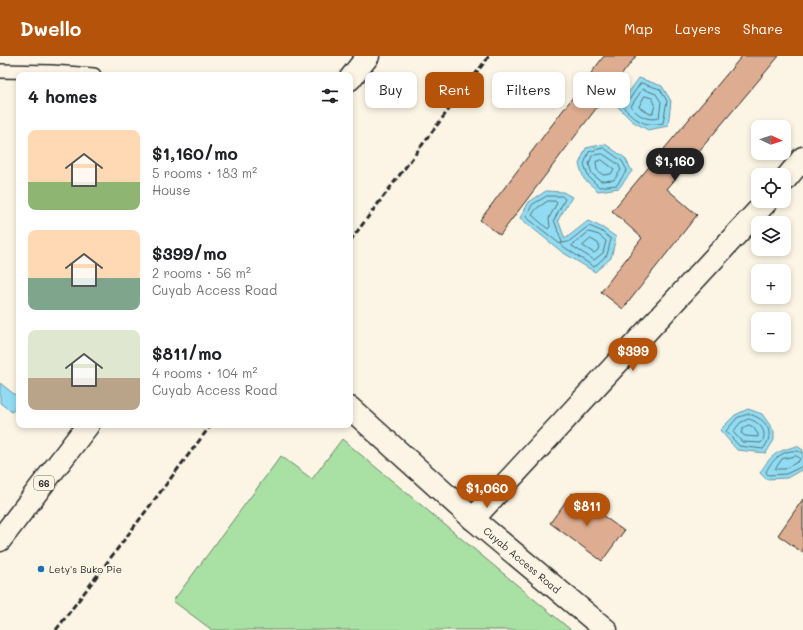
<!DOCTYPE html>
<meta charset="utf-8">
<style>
:root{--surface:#fff;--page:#f2f2f2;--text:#202124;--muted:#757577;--accent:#b45309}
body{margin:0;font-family:Mali,sans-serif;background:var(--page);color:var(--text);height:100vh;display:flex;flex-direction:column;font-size:15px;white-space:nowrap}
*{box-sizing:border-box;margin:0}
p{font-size:13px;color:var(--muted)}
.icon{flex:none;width:22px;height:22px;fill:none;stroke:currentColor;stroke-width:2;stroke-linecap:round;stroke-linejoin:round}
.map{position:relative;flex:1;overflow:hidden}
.drawer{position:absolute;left:16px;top:16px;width:337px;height:356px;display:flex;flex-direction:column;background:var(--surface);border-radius:8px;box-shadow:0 2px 6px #0003}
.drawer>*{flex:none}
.banner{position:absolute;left:365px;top:16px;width:378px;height:36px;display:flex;gap:8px}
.needle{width:26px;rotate:93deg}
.tools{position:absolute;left:751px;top:64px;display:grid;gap:8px}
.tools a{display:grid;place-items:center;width:40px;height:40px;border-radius:8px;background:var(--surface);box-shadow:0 2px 6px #0003;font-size:20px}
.price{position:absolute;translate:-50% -34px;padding:0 9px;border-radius:14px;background:var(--accent);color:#fff;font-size:13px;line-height:26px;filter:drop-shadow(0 1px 2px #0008)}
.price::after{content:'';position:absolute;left:50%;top:24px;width:12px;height:9px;margin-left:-6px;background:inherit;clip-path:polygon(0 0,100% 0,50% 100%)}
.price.current{background:#222;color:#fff}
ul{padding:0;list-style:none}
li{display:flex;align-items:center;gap:12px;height:100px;padding:0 12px}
li span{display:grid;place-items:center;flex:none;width:112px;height:80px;border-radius:8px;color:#555}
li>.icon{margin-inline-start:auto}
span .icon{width:48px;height:48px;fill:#fffc;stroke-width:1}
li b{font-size:17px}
h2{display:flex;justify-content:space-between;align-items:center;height:48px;padding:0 12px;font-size:17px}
.tag{padding:0 14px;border-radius:8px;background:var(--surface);box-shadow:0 2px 6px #0003;font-size:14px;line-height:36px}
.tag.current{background:var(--accent);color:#fff}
header{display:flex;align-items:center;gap:24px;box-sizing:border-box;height:56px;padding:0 20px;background:var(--accent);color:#fff}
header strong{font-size:19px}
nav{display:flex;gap:22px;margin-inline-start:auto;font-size:14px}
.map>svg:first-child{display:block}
.green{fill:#a9e0a4;stroke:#6a8668}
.water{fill:#91dcf2;stroke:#6895a2}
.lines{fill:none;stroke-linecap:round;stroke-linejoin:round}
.shore{stroke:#54727b;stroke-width:1}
.building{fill:#dead91;stroke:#2b2b2b}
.service-casing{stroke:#2b2b2b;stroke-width:16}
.minor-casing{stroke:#2b2b2b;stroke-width:25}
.primary-casing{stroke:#2b2b2b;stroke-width:25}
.service{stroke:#fcf5e5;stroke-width:13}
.minor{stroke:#fcf5e5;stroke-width:22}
.primary{stroke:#fcf5e5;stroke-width:22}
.rail{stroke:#2b2b2b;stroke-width:3;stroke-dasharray:6 3;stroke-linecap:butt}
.poi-dot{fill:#1f6fb2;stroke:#fcf5e5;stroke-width:1.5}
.labels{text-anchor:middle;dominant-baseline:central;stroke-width:3;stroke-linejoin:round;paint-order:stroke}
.shield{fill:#fcf5e5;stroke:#6a6863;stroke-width:1}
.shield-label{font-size:9px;font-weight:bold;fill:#2b2b2b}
.street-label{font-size:10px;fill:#2b2b2b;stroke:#fcf5e5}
.poi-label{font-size:10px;fill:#2b2b2b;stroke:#fcf5e5;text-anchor:start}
</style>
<header>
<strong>Dwello</strong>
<nav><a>Map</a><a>Layers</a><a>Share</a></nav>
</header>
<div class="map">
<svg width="803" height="574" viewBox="0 0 803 574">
<rect width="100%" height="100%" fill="#fcf5e5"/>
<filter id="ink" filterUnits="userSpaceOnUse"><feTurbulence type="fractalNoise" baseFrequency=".025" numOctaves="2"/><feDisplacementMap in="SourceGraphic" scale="8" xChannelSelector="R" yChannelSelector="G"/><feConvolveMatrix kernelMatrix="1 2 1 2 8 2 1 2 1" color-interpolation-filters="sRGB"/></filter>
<g filter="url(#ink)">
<path class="green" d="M342,383L571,574H212L173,545L281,400L312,423Z"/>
<g class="water">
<path d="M639,22L662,30L671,45L668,70L648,74L632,65L618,51Z"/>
<path d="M605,88L625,102L632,115L619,132L598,135L584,123L579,108L586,92Z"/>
<path d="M546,135L563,136L572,141L558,164L565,183L588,165L603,172L616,181L611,202L595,216L562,196L520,162L529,146Z"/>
<path d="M0,327L19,342V347L12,356L0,347Z"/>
<path d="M748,353L762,358L774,375V384L766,397L737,394L720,374L735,359Z"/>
<path d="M797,390L803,394V413L787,422L766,423L760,417C772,397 776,396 797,390Z"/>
</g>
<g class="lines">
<g class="shore">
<path d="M641,27L660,33L667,45L663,67C644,71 637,65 624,52Z"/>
<path d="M643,33L656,38L661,46L659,62C647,65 639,60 631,51Z"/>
<path d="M645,40L652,42L655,48L653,57L650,58L639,51Z"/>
<path d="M604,92L622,105L627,114L617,129L599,131L588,120L584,108L589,96Z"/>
<path d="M603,98L618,108L621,114L614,124L601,125L592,118L589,108L592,100Z"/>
<path d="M602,104L614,113L611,118L603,119L597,114L596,106Z"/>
<path d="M547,140H562L565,143L554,164L562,186L560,188L526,161L532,149Z"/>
<path d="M548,145H555L557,147L549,162L550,171L548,173L532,159L536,153Z"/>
<path d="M589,170L601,175L611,183L607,199L594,211L561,189L562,187L568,186Z"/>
<path d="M589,176L599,179L606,185L603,197L594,204L572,190Z"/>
<path d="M591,183L599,188L598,194L594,197L583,190Z"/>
<path d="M749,358C767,363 776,377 763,393L739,390L726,375L737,362Z"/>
<path d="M749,363C760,366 769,377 761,387L742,386L733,376L740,367Z"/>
<path d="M749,369L753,371L758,378V381L745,380L741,377L743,372Z"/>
<path d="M803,397C801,397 799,395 797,395C783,393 770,406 766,416L768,419L786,418L803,410"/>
<path d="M796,400L800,402L799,405L785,413H775L782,403Z"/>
</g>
</g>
<g class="building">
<path d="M604,0H636L500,179L480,164Z"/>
<path d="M742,0H779L667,133L697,159L623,253L601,236L642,182L612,155Z"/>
<path d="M572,437L624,475L602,505L550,467Z"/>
<path d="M803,443V497L778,479Z"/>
</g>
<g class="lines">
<defs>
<path id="service" d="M0,15L52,16L94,19"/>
<g id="minor">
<path d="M784,125L803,102"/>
<path d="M350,352L473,463L606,574"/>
<path d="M473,463L767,145"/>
</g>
<g id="primary">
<path d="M350,23L368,0"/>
<path d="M0,484L88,369"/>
</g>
</defs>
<use href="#service" class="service-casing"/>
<use href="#minor" class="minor-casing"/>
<use href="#primary" class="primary-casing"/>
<use href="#service" class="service"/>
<use href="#minor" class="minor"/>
<use href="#primary" class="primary"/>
<g class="rail">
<path d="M350,185L489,0"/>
<path d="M56,574L211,369"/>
</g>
</g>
</g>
<circle class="poi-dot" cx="41" cy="513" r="4"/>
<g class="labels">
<rect class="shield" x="34" y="420" width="20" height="14" rx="3"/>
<g class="shield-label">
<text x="44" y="427">66</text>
</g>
<g class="street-label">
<text transform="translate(522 504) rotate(40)">Cuyab Access Road</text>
</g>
<g class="poi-label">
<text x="49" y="513">Lety's Buko Pie</text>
</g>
</g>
</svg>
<div class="tools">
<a><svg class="needle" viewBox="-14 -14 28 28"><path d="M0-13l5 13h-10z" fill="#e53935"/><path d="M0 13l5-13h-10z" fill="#757577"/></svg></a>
<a><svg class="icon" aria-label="locate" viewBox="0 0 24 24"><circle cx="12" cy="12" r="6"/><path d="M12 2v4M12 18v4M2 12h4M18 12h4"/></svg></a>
<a><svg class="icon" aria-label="layers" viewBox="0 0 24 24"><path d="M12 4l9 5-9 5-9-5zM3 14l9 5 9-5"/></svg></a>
<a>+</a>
<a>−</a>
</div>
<b class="price current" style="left:675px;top:126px">$1,160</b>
<b class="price" style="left:633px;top:316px">$399</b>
<b class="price" style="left:487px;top:453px">$1,060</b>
<b class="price" style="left:587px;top:471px">$811</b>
<div class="banner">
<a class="tag">Buy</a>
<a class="tag current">Rent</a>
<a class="tag">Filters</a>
<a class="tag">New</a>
</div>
<section class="drawer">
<h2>4 homes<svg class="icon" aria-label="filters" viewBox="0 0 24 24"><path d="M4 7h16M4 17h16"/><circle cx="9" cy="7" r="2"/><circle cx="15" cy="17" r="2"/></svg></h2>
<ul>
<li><span style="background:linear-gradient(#ffd9b3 65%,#8fb573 0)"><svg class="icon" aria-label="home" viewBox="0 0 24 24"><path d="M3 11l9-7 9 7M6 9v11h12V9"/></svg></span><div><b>$1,160/mo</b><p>5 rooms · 183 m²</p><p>House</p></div></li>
<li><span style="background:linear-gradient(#ffd9b3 60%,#7fa58c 0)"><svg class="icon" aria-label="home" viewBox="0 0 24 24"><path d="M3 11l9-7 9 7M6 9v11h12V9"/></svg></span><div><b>$399/mo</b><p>2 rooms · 56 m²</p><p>Cuyab Access Road</p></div></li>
<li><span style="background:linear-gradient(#dfe7d0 60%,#b9a48a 0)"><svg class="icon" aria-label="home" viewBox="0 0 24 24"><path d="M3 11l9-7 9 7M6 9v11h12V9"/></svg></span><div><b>$811/mo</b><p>4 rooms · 104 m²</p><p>Cuyab Access Road</p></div></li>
</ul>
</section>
</div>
